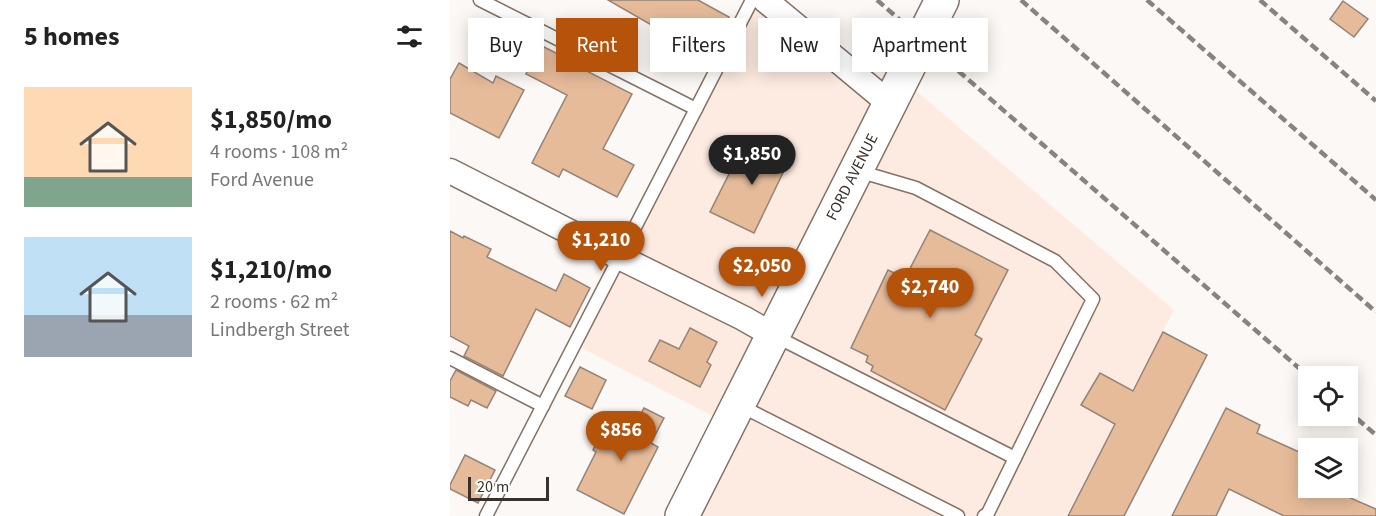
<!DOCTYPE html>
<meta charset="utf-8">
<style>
:root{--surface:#fff;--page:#f2f2f2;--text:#222;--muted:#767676;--accent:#b45309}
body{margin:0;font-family:"Source Sans 3",sans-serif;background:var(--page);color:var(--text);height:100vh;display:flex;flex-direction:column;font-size:22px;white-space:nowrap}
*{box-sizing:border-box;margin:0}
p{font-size:20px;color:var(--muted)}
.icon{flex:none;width:33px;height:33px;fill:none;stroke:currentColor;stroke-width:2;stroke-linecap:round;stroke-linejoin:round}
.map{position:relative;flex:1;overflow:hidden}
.sheet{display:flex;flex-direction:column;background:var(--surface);width:450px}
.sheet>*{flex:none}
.hud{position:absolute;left:18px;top:18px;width:570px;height:54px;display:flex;gap:12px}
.tools{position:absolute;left:848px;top:366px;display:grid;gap:12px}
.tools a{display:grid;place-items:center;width:60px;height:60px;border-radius:0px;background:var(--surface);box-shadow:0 3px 15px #0003;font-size:30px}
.scale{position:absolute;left:18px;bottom:15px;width:81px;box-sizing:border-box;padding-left:6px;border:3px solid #38312b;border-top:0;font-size:16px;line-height:21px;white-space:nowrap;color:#38312b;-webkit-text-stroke:4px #fff;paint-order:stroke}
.price{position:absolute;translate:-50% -51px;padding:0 14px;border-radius:21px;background:var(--accent);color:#fff;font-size:20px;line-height:39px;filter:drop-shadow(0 2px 3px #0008)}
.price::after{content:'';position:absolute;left:50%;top:36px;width:18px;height:14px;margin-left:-9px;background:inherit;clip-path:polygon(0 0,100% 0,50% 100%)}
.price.on{background:#222;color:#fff}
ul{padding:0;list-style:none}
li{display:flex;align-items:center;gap:18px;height:150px;padding:0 24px}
li span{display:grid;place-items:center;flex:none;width:168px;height:120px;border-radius:0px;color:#555}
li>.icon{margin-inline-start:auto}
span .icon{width:72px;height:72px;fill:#fffc;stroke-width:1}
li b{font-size:26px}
h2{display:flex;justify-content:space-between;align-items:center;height:72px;padding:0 24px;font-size:26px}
.pill{padding:0 21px;border-radius:0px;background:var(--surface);box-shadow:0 3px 15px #0003;font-size:21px;line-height:54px}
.pill.on{background:var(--accent);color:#fff}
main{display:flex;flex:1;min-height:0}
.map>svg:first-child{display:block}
.commercial{fill:#fdebe1}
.building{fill:#e6bb9a;stroke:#948376;stroke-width:1.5}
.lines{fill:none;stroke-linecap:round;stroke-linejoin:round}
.service-casing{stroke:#837266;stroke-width:15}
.minor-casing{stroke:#837266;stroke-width:27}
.secondary-casing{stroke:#837266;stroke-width:36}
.service{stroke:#fff;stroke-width:12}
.minor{stroke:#fff;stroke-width:24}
.secondary{stroke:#fff;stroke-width:33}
.rail{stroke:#88837e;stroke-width:4.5;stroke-dasharray:9 4.5;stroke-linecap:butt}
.labels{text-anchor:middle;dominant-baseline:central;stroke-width:4.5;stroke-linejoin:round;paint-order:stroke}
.street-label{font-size:16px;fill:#38312b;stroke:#fff}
</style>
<main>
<section class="sheet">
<h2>5 homes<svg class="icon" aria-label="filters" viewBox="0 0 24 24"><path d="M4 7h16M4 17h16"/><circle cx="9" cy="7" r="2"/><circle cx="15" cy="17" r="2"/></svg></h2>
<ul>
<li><span style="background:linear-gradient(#ffd9b3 75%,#7fa58c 0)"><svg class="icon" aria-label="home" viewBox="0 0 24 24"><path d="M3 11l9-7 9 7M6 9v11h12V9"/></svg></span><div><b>$1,850/mo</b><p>4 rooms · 108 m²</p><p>Ford Avenue</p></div></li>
<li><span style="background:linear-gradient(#bfe0f5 65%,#9aa5b1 0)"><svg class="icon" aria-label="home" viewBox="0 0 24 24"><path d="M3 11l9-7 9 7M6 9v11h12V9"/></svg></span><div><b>$1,210/mo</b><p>2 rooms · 62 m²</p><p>Lindbergh Street</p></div></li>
</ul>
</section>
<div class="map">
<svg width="926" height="516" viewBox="0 0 926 516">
<rect width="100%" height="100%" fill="#fcf8f5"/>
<path class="commercial" d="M298,0L439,103L452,79L724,310L616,516H232L278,424L126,345Z"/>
<g class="building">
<path d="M158,0H248L279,17L257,57Z"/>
<path d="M893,1L918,19L904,37L880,19Z"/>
<path d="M90,45L116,58L115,60L182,94L153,149L184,165L167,197L113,169L109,177L82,163L117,95L76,74Z"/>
<path d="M9,63L43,83L46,76L74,90L49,138L0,113V79Z"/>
<path d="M307,137L342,154L304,233L260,212L284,164L293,168Z"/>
<path d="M480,230L558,270L525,335L532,339L495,410L421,371L423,366L416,362L418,356L401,348L438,270L455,278Z"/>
<path d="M0,231L13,238L14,236L41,249L37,257L106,291L114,274L140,288L120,327L86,309L53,376L14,356L19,346L0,336Z"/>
<path d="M240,328L267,342L257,362L261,365L250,387L199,361L210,340L229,349Z"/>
<path d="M713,332L757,355L674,516H618L665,424L631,405L650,373L683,391Z"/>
<path d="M130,367L156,380L142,409L115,396Z"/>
<path d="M6,370L46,391L37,408L21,400L18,406L0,397V381Z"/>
<path d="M194,408L214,418L201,443L208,447L174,514L127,490L146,452L143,450L157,422L180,434Z"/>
<path d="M776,408L810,425L807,433L858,456V488H903L898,497L926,509V516H834L779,489L766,516H722Z"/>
<path d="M15,455L45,470L28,503L0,489V485Z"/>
</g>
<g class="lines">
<defs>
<g id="service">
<path d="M30,0L246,109L302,0"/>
<path d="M408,171L466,188L605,261L643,299L538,513L534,516"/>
<path d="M325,336L565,458"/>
<path d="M0,358L93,406"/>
<path d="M289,405L508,516"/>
<path d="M36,516L246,109"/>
</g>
<g id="minor">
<path d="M315,0L439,103"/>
<path d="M0,171L169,257L293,318L323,335"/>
</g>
<path id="secondary" d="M232,516L492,0"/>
</defs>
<use href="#service" class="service-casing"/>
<use href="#minor" class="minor-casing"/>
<use href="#secondary" class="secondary-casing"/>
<use href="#service" class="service"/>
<use href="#minor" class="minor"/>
<use href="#secondary" class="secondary"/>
<g class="rail">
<path d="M427,0L858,376"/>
<path d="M571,0L926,312"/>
<path d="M697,0L926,200"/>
<path d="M810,0L926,101"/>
<path d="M897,410L926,435"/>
</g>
</g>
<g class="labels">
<g class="street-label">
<text transform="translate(402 177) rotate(-63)">FORD AVENUE</text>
</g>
</g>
</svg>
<div class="tools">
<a><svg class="icon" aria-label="locate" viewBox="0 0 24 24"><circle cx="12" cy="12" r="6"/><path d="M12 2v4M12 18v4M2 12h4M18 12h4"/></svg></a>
<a><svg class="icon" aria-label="layers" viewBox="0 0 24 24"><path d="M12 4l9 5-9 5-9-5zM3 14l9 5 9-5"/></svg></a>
</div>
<div class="scale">20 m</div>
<b class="price on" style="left:302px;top:186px">$1,850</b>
<b class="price" style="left:151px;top:272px">$1,210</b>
<b class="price" style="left:312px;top:298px">$2,050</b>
<b class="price" style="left:480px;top:319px">$2,740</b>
<b class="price" style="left:171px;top:462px">$856</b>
<div class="hud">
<a class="pill">Buy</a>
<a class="pill on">Rent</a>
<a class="pill">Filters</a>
<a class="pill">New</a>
<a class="pill">Apartment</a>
</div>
</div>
</main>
